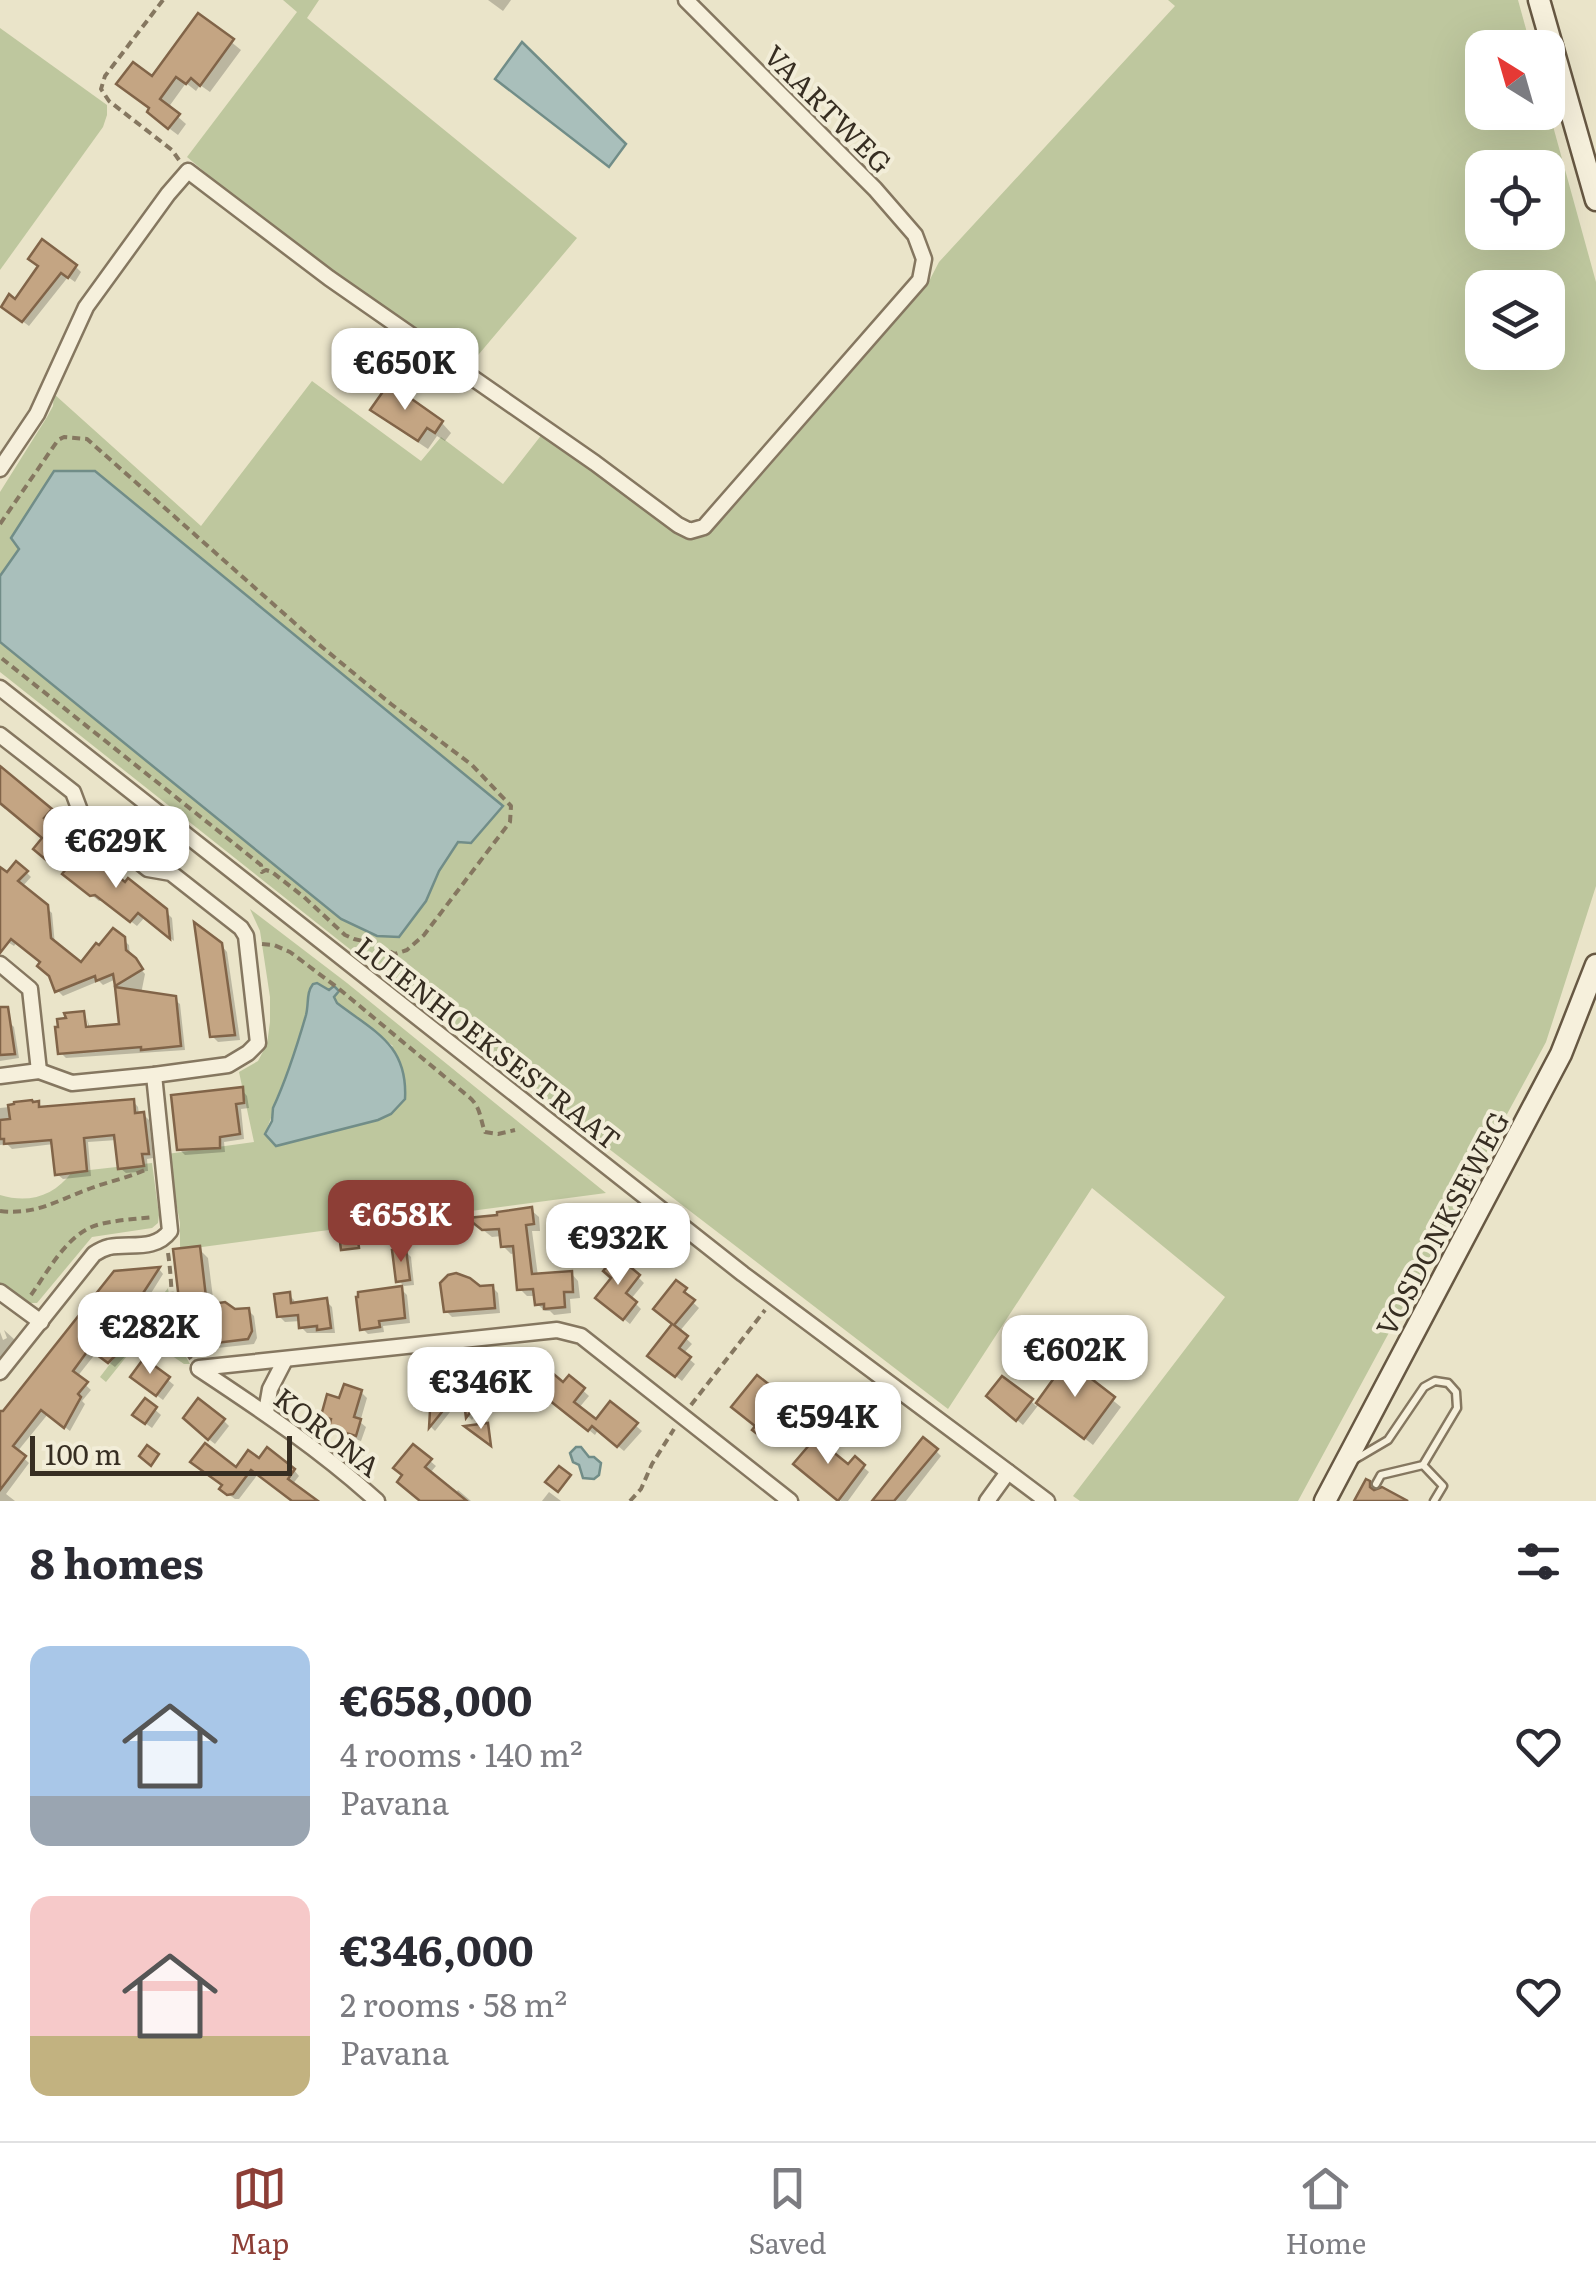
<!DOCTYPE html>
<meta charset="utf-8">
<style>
:root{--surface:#fff;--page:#f7f7f7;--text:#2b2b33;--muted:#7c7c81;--line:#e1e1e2;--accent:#8d3e36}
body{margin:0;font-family:Literata,serif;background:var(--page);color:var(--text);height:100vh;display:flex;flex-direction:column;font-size:38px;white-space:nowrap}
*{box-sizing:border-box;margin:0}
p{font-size:32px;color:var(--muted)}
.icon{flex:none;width:55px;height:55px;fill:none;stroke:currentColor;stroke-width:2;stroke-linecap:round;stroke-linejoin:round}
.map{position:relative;height:1501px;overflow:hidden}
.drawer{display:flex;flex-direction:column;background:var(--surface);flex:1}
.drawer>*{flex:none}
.needle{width:65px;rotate:323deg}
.fabs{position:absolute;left:1465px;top:30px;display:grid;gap:20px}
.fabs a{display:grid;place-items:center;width:100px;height:100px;border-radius:20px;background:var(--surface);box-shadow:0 10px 40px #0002;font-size:50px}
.scale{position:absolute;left:30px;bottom:25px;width:262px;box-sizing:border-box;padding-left:10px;border:5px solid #372e22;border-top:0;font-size:28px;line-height:35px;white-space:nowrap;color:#372e22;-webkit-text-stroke:8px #f2edd8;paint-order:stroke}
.price{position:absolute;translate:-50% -85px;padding:0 22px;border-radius:20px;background:#fff;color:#222;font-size:32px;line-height:65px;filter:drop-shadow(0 2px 5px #0008)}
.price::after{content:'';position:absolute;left:50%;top:60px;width:30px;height:22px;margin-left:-15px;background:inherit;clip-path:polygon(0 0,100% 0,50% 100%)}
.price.on{background:var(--accent);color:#fff}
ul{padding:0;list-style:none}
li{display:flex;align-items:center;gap:30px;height:250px;padding:0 30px}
li span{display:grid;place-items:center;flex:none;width:280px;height:200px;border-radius:20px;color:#555}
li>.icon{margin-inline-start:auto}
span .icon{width:120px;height:120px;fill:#fffc;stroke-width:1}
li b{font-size:42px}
h2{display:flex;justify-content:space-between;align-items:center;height:120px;padding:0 30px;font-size:42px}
.tabs{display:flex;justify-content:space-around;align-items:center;height:140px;border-top:2px solid var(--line);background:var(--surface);font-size:28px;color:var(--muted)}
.tabs a{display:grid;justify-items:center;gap:5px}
.tabs .on{color:var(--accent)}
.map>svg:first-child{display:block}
.green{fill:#bec79e;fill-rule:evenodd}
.water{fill:#a9bfbb;stroke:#718d88;stroke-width:2.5}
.shadow{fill:#0003}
.building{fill:#c4a583;stroke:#816448;stroke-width:2.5}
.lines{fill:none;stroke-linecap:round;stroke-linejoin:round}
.service-casing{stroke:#857760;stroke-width:11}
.minor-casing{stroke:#857760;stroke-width:19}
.secondary-casing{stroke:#675843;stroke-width:25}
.path{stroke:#857760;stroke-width:4;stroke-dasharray:8 5;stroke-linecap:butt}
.service{stroke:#f6f0dc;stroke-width:6}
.minor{stroke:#f6f0dc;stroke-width:14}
.secondary{stroke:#f6f0dc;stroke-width:20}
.labels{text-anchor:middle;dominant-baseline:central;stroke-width:8;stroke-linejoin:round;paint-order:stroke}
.street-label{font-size:28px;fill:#372e22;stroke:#f2edd8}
</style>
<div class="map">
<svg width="1596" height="1501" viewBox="0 0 1596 1501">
<rect width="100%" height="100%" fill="#eae4c9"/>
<g class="green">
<path d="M283,0H319L307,18L577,238L468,367L369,300L245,206L187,157L297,12Z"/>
<path d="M1168,0H1518L1531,47L1482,48V112H1548V108L1596,282V886L1546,1042L1298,1501H1080L1073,1496L1225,1297L1092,1188L948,1409L394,984L0,672V642L341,919L426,901L439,871L459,842L471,843L502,805L19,549L0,576V492L47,417L53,406L54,394L201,526L312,381L421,461L441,437L503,484L543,433L688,537H705L726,516L926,287L939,262L1175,6ZM1482,168H1548V232H1482ZM1482,288H1548V352H1482Z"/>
<path d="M0,28L107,105V115L103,127L0,270Z"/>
<path d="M250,909L347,983L606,1193L180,1250V1223L167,1154L254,1142L239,1072L258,1061L267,1044L270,1022V997L260,931ZM317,984L329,990L337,1003L393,1046L265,1134L295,1053L309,1004L308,991Z"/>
<path d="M152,1163L159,1215L158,1223L152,1228L92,1237L37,1303H30L0,1283V1195C29,1204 54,1196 72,1172Z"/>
<path d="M168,1288L175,1338L190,1364H184L143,1336L106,1382L100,1377Z"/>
</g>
<g class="water">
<path d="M522,42L626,144L609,167L495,79Z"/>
<path d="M54,471H95L503,806L471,843L458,842L439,871L426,901L399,937L377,936L341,919L0,642V576L19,549L11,538Z"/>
<path d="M317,983L329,990L334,986L339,991L334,997L337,1003C375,1032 408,1045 405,1099L391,1114L378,1120L276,1146L265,1134L272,1121L273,1108C287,1078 297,1046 306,1015C309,1003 306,993 313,984Z"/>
<path d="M576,1447H581L589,1457H594L601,1463L599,1475L594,1479L583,1478L579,1465L573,1462L570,1453Z"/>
</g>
<g class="shadow">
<path d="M488,0H511L503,11Z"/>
<path d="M199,16L241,50L210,92L200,85L196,91L186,83L168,108L186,124L178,135L158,120L152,80Z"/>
<path d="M41,267H76L81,272L75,282L68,277L29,326L10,312Z"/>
<path d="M390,387L442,423L451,433L445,441L437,436L428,449L383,419L373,410Z"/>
<path d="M0,770L55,816L48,824L75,847L53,863L41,854L45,838L7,806L5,809L0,805Z"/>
<path d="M26,872L31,877L22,887L52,913L55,945L81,966L99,949L114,931L129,945L130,957L145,974L141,994L174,999L180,1004L185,1050L66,1058L61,1053L83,1014L90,1040L87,1018L90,1029L121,1026L116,979L103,985L99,981L63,996L58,991L43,963L17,942L14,946L0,937V882Z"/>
<path d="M71,879L165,911L172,918L174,941L145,917L137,926L103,900L99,901Z"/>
<path d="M221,945L227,952L240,1040L218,1042L212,1036Z"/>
<path d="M9,1022L14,1027L19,1058L0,1061V1023Z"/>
<path d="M242,1090L247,1096L249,1108L241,1109L244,1139L224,1142L225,1152L185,1155L179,1149Z"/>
<path d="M133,1101L138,1107L139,1115L143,1114L149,1120L153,1158L147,1159L148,1171L126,1173L120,1168L117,1140L88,1142L91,1176L63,1179L57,1174L54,1144L12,1149L7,1144L0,1145V1108L38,1104L43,1109Z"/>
<path d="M531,1210L539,1217L540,1231H532L538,1276L571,1273L578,1281L580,1298L570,1299L571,1313L554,1315L550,1311H545L537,1304L536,1296H527L520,1289L516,1253L511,1254L503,1246L502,1236L492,1237L478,1226Z"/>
<path d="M199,1249L208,1258L214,1306L234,1312L248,1310L254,1316L257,1338L254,1344L217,1348L205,1336L202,1307L191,1308L182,1299Z"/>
<path d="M405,1251L411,1257L414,1285L404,1286L398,1280Z"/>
<path d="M159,1269L163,1274L140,1311L152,1320L130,1351L115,1367L96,1353L77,1377L91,1390L82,1401L85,1404L70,1431L48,1414L17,1452L29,1463L6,1494L15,1501H0V1419L116,1274Z"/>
<path d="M638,1277L644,1283L631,1299L641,1309L630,1324L604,1303Z"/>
<path d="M676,1283L690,1296L688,1298L699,1308L679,1332L692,1344L683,1354L695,1364L682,1381L650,1356L675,1325L662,1314Z"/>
<path d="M492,1287L498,1293L500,1313L452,1317L446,1311L479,1289Z"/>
<path d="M401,1289L407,1295L410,1323L383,1326L384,1332L368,1334L362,1328Z"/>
<path d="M289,1295L294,1300L295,1305L326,1301L332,1307L335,1333H307L301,1327V1321L285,1322L279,1316Z"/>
<path d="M4,1330L15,1340L17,1347L0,1371V1332L3,1340L7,1338Z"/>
<path d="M145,1361L174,1385L163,1400L139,1382Z"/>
<path d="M1068,1364L1121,1407L1093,1445L1040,1403L1023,1425L995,1402L1031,1401L1036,1406Z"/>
<path d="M494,1372L499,1377L502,1399L486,1386L487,1399L472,1420L468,1416L465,1393L435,1431L431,1427L433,1396L455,1398L452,1373Z"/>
<path d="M569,1378L589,1396L578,1409L596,1423L610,1404L642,1431L624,1451L598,1430L595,1435L558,1405L563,1386Z"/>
<path d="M758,1378L775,1394L769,1402L782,1404L793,1414L792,1421L787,1427V1434L772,1445L761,1436Z"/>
<path d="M361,1392L367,1398L360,1422L366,1427L361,1441L337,1433L331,1427L333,1422L323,1415L341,1401Z"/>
<path d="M145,1401L161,1415L152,1428L141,1420Z"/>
<path d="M223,1420L229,1426L215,1444L202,1434Z"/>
<path d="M823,1434L837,1446L831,1454L849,1468L855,1460L869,1472L848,1501H841L802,1470Z"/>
<path d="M936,1451L941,1456L906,1501H875Z"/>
<path d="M430,1461L436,1466L430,1473L455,1494L458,1490L471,1501H423L406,1488Z"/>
<path d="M260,1462L294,1470L299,1476L292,1485L313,1501H294L258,1474L239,1499H235L228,1494L236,1470Z"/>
<path d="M549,1492L561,1501H542Z"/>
</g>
<g class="building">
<path d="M198,13L234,39L200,86L191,78L186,84L176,77L160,99L180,114L168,129L147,112L149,108L116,84L133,62L152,76Z"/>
<path d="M42,239L77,265L68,278L61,273L22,322L1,307L9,294L15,299L38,266L28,259Z"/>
<path d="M389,383L443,421L435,433L427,428L418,441L370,410Z"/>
<path d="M0,766L52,809L44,818L72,840L46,860L33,849L42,838L0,803Z"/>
<path d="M83,848L125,882L128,878L167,909L170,939L138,913L130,922L95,895L90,896L62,874Z"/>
<path d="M16,861L28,871L18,881L48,905L51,938L81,962L96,943L99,945L113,928L125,937L126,950L136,958L143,969L115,986L113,974L96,981L95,976L55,992L49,976L37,966L40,962L11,939L0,953V867L7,872Z"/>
<path d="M194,922L222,943L235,1035L210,1037Z"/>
<path d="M115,987L176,996L181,1046L141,1050V1047L58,1054L55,1027H58L57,1019L66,1018L64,1013L84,1011L86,1027L119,1024Z"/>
<path d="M0,1007H8L15,1054L0,1055Z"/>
<path d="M243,1087L244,1103L236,1104L240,1134L220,1137V1148L177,1150L171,1095Z"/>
<path d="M134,1099L135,1113L144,1112L149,1154H142L144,1166L118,1169L114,1135L84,1138L87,1171L55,1175L51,1140L4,1144V1139H0V1120L10,1119L8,1105L14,1104V1102L32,1100L33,1102L39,1101V1107Z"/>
<path d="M532,1207L534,1224L526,1225L532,1274L572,1271L573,1292H564L565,1307L544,1309V1304L535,1305L533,1289L517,1290L513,1246L501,1247L499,1229L482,1230L467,1218L497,1215V1212Z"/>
<path d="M357,1232L359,1248L341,1250L339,1234Z"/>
<path d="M622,1232L634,1242L625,1253L613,1244Z"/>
<path d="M200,1246L206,1297L179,1300L173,1249Z"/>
<path d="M406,1249L410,1280L396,1282L392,1250Z"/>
<path d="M616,1255L640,1275L626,1293L637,1302L623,1320L595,1298L611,1278L603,1271Z"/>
<path d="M160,1267L136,1304L148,1313L125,1343L127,1344L108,1363L89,1349L73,1371L88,1382L78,1394L81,1397L64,1428L41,1410L13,1446L26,1456L0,1490V1411H3L114,1271Z"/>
<path d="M456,1273L470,1278L480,1286L493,1285L495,1308L444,1312L440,1283L448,1275Z"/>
<path d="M676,1280L687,1288L684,1292L695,1300L674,1325L688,1336L679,1348L691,1357L675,1377L647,1356L672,1324L653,1309Z"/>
<path d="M402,1286L405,1318L379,1321L380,1327L360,1330L356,1297H358V1292Z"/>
<path d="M290,1292L291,1303L327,1298L331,1328L317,1330V1326L299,1328L298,1315L277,1317L274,1294Z"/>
<path d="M225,1302L235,1309L249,1308L252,1331L248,1339L208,1344L203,1337L199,1306Z"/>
<path d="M144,1358L170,1377L156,1396L130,1377Z"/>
<path d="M1067,1360L1115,1397L1084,1439L1036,1403Z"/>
<path d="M460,1368L475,1369V1372L495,1369L498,1398L482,1385L484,1394L466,1418L462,1387L429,1428L431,1393L453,1395L450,1372Z"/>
<path d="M550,1371L563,1382L569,1375L585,1388L574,1402L596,1419L610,1401L638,1423L617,1447L592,1426L588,1431L549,1400L552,1396L538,1386Z"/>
<path d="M757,1375L771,1386L761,1399L783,1401L789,1406L787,1415L782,1421V1428L765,1440L752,1430L755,1426L731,1407Z"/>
<path d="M1002,1376L1033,1399L1016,1421L986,1396Z"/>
<path d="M344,1384L362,1390L354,1417L361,1419L356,1436L329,1428L331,1419L321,1416L327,1394L339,1398Z"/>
<path d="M145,1398L157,1407L145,1424L132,1415Z"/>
<path d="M198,1398L225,1419L208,1440L183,1418Z"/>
<path d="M488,1423L491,1446L464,1426Z"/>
<path d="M822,1430L833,1439L827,1447L848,1464L855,1456L865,1465L838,1501L793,1464Z"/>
<path d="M923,1437L938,1449L894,1501H872Z"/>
<path d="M205,1443L236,1467L248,1450L259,1458L267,1447L295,1469L288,1479L318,1501H292L251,1470L233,1494L227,1495L219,1489L222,1485L190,1462Z"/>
<path d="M413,1444L432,1459L425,1467L467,1501H420L397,1482L402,1475L393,1468Z"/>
<path d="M147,1445L159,1454L151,1466L139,1456Z"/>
<path d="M559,1466L571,1475L558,1492L545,1482Z"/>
<path d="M1366,1479L1370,1481V1487L1374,1490L1382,1487L1408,1501H1354Z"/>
</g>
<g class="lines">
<defs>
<g id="service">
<path d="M1354,1460L1388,1440L1424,1387L1435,1381L1448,1383L1456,1392L1457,1408L1423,1465L1381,1475L1376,1484"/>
<path d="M1423,1465L1443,1486L1434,1501"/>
</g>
<g id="minor">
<path d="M0,469L37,414L86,307L168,194L188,171L329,278L595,463L678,525L690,531L704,527L920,280L924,259L915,235L875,189L686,0"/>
<path d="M0,688L743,1274L1047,1501"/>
<path d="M0,735L73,792L82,816L148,869L171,873L241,928L246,936L258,1043L248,1053L228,1065L154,1075L72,1083L39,1071L0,1076"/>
<path d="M0,964L30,989L39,1071"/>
<path d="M0,1292L41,1322"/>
<path d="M199,1368L557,1330L581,1336L790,1501"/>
<path d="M199,1369C261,1410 322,1451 377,1501"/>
<path d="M0,1372L94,1254C97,1252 105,1248 109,1247C131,1243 155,1251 170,1231L154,1075"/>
<path d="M266,1412L270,1389L285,1360"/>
<path d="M987,1501L1008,1472"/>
</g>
<g id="secondary">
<path d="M1539,0L1596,200"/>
<path d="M1325,1501L1561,1054L1596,965"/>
</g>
</defs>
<use href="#service" class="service-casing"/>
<use href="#minor" class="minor-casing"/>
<use href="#secondary" class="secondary-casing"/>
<g class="path">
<path d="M163,0L105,76L101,89L109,101L172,150L179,160"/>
<path d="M0,524L58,440L64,437L87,439L316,642L391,704L472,765L511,806L510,822L424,935L407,950L395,954L372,943L354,939L345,935L304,897L272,872L266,870L262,872L261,865L0,657"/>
<path d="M262,944L274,945L290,952L338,988L469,1097C481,1107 480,1119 485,1132L498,1134L515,1130"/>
<path d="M0,1211C35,1215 54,1202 86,1190C106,1182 128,1178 147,1169"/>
<path d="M168,1253C174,1291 168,1326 191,1359"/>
<path d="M31,1295C49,1270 67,1234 97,1225C115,1220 135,1219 154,1217"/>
<path d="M691,1405L765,1310"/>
<path d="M630,1501L641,1489L652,1464L674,1429"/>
</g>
<use href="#service" class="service"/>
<use href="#minor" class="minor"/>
<use href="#secondary" class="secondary"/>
</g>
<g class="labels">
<g class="street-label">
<text transform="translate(829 108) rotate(45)">VAARTWEG</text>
<text transform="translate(489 1042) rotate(38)">LUIENHOEKSESTRAAT</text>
<text transform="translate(1441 1223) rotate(-62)">VOSDONKSEWEG</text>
<text transform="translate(328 1431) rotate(38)">KORONA</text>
</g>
</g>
</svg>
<div class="fabs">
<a><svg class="needle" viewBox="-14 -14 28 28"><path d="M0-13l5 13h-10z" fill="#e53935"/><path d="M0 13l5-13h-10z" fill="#7c7c81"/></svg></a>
<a><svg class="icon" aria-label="locate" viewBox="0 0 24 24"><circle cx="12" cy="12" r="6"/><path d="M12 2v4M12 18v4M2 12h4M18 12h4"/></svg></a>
<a><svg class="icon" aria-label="layers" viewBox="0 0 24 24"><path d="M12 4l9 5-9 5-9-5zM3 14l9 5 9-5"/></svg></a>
</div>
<div class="scale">100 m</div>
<b class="price" style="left:405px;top:413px">€650K</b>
<b class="price" style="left:116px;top:891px">€629K</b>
<b class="price on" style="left:401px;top:1265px">€658K</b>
<b class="price" style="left:618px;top:1288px">€932K</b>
<b class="price" style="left:150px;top:1377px">€282K</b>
<b class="price" style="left:1075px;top:1400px">€602K</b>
<b class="price" style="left:481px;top:1432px">€346K</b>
<b class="price" style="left:828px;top:1467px">€594K</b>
</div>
<section class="drawer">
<h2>8 homes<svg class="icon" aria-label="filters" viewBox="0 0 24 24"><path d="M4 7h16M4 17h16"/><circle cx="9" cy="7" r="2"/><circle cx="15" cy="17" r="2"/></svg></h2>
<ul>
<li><span style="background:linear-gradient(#a9c7e8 75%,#9aa5b1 0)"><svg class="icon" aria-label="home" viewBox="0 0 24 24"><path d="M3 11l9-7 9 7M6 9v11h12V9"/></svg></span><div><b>€658,000</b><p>4 rooms · 140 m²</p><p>Pavana</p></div><svg class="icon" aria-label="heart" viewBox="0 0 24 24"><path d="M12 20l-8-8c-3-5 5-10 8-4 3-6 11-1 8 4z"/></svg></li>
<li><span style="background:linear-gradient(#f6c9c9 70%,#c2b280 0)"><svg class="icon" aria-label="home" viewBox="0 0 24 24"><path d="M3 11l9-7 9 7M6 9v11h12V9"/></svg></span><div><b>€346,000</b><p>2 rooms · 58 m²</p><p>Pavana</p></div><svg class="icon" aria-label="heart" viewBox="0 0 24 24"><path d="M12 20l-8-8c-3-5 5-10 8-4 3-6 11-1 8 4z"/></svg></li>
</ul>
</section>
<nav class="tabs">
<a class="on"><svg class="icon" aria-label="map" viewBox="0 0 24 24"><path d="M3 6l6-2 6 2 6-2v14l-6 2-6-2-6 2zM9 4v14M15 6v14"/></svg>Map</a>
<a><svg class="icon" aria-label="saved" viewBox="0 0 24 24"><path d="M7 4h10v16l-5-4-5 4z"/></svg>Saved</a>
<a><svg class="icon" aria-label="home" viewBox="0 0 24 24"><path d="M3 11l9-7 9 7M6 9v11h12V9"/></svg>Home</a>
</nav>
